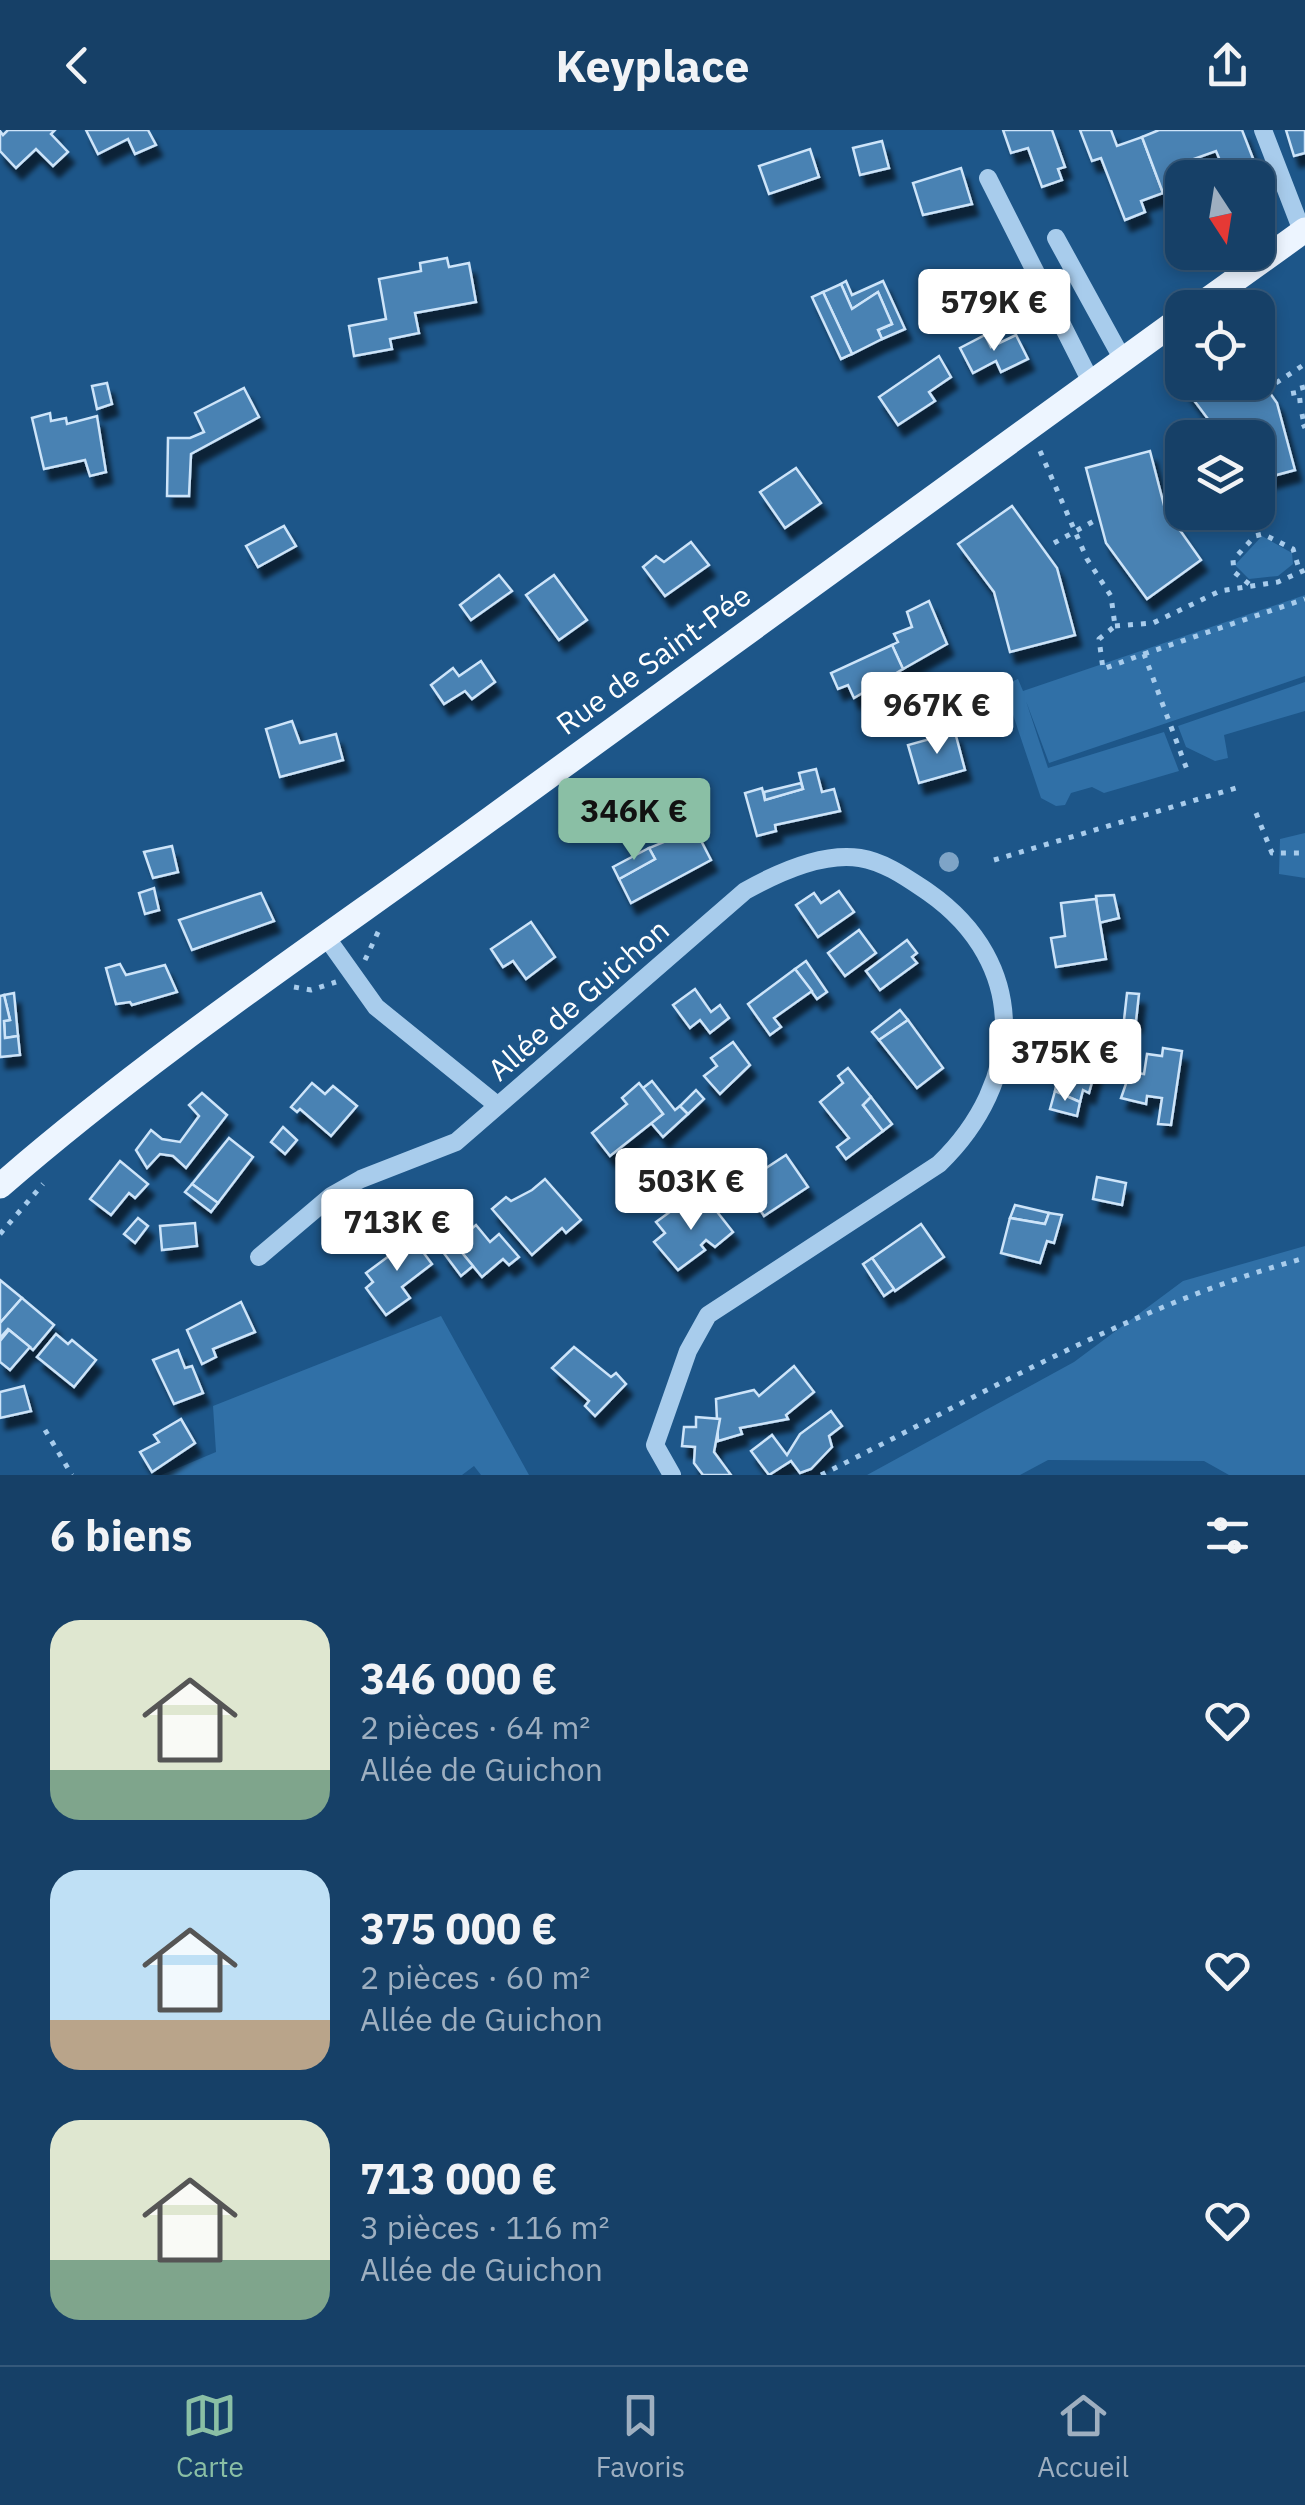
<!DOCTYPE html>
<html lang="fr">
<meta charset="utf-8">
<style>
:root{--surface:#164067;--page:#1f476d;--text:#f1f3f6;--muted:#9eafc0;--line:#35597b;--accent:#8abfa5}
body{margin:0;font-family:"IBM Plex Sans",sans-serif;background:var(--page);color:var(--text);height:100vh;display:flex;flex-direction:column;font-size:38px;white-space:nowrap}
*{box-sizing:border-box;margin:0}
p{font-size:32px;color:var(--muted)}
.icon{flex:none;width:55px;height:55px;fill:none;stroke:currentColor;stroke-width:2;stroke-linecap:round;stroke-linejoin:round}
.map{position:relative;height:1345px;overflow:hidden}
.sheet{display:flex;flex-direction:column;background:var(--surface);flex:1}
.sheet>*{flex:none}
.needle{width:65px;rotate:168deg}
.tools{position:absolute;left:1165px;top:30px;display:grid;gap:20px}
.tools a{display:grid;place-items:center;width:110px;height:110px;border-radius:20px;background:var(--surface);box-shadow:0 5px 15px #0003,0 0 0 2px var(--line);font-size:50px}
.price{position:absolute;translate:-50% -85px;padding:0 22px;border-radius:10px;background:#fff;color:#222;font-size:32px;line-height:65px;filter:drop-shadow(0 2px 5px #0008)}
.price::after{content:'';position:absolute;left:50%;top:60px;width:30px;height:22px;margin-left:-15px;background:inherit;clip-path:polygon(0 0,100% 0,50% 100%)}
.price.current{background:var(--accent);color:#111}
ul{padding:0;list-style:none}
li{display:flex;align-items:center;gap:30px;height:250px;padding:0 50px}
li span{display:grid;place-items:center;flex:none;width:280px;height:200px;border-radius:30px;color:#555}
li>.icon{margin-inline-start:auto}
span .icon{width:120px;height:120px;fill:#fffc;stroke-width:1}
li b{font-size:42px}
h2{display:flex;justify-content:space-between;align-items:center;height:120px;padding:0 50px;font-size:42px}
header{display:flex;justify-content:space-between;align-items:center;height:130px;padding:0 50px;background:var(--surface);font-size:45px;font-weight:700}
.dock{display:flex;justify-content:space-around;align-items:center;height:140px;border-top:2px solid var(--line);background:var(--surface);font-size:28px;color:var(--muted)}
.dock a{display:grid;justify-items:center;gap:5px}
.dock .current{color:var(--accent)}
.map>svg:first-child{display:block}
.green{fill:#3070a7}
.building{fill:#4a82b3;stroke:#cde4f9;stroke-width:2.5;filter:url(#shadow)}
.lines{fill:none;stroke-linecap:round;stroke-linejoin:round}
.path{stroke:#a8ccec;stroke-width:5;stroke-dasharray:5 8;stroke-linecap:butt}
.minor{stroke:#a8ccec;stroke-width:18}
.major{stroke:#edf5ff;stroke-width:25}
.tree{fill:#7ea4c7}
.labels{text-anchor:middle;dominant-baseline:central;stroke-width:8;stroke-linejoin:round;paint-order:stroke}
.street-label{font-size:30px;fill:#fff;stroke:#1d5689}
</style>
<header><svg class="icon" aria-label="back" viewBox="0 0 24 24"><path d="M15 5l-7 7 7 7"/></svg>Keyplace<svg class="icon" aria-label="share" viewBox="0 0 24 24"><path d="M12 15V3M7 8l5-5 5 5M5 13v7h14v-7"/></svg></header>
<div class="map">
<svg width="1305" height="1345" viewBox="0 0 1305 1345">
<defs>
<filter id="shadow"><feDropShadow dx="6" dy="11" stdDeviation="2.5" flood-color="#0009"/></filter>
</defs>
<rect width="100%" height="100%" fill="#1d5689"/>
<g class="green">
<path d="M1262,406L1292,423L1293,434L1278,446L1249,449L1235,435Z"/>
<path d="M1305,465V546L1049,633L1026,571L1048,638L1164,602L1179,641L1104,663L1092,657L1071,663L1065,675L1056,676L1041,668L1003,555L1018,549L1023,561Z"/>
<path d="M1305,552V581L1224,605L1228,628L1215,631L1186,617L1178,596Z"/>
<path d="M1305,703V748L1279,744L1280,709Z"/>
<path d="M1305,1116V1345H1229L1204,1331L1048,1330L1020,1345H867L1074,1232L1183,1151Z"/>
<path d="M441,1186L529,1345H481L474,1336L462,1345H161L216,1322L213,1276Z"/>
</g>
<g class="building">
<path d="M8,0H55L51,4L68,22L53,36L36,19L16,38L0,21V1L3,5Z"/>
<path d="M86,0H148L156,15L135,24L128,9L98,24Z"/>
<path d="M1003,0H1052L1065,37L1058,39L1062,50L1042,57L1028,18L1011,23Z"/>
<path d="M1080,0H1111L1117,16L1142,7L1163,63L1141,71L1145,82L1125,90L1101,28L1092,31Z"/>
<path d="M1242,0L1259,44L1216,48L1215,43L1224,40L1216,21L1191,30L1198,48H1182V56L1163,63L1142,7L1159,0Z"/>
<path d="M1286,0H1305V23L1294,26Z"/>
<path d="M882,11L889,38L860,45L853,18Z"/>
<path d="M810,19L819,47L769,64L759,36Z"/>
<path d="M961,38L972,74L923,85L913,53Z"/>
<path d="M447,128L449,137L469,133L476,172L415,183L419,203L390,209L392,219L354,226L349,196L386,189L379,149L421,141L420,133Z"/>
<path d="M846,151L852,165L883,151L905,199L882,209L878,200L892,194L878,162L852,179L841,154Z"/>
<path d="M841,154L852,179L878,162L892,194L878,200L882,209L852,224L823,162Z"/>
<path d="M823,162L852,224L841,229L812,167Z"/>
<path d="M985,205L991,217L1016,205L1028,229L1001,242L996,231L973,243L960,218Z"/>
<path d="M939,226L951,247L929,262L935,271L898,295L879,267Z"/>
<path d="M1182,246V252H1258V246L1277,273L1295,340L1258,350V308H1217L1214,297L1178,249Z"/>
<path d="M107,253L112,274L97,279L92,256Z"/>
<path d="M244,258L259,287L191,324L189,366H167L168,308H190L204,302L195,283Z"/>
<path d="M50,283L51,291L66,288L67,294L97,286L106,342L90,346L85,330L44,339L32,288Z"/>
<path d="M1150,321L1165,379L1201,430L1147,469L1106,413L1086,338Z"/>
<path d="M796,338L821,373L785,398L760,362Z"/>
<path d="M1012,376L1057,438L1075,505L1010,522L994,462L958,414Z"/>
<path d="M284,396L296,416L258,437L246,416Z"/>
<path d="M691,412L709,435L665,466L643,437L656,426L664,432Z"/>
<path d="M499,445L512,461L471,490L460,475Z"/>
<path d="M554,445L587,490L559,510L526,465Z"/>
<path d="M929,471L947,514L903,539L892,515L898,512L894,504L912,497L907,482Z"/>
<path d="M892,515L903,539L854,568L848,555L838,559L831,543Z"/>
<path d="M481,531L495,552L472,569L465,561L444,574L431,555L453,538L459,546Z"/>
<path d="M292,591L300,613L336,604L343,630L280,647L266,599Z"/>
<path d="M955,602L965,640L919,653L908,615Z"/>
<path d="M816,639L822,662L834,659L840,681L775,695L776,701L757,706L745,663L762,658L765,670L803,659L799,643Z"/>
<path d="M801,653L803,659L765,670L764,662Z"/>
<path d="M695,699L711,730L631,773L619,749L655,729L649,718Z"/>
<path d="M172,716L178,742L153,748L144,722Z"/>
<path d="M649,718L655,729L619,749L613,737Z"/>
<path d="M154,758L159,780L145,784L139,763Z"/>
<path d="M839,761L854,782L818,807L796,775L814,763L821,773Z"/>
<path d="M261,763L274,791L192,820L179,790Z"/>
<path d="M1114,765L1119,788L1099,793L1096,766Z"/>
<path d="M1096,769L1106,829L1056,837L1051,808L1065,806L1061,773Z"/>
<path d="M531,792L555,827L526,849L513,831L503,837L491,819Z"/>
<path d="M859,800L876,823L845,846L828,823Z"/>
<path d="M907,810L917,823L912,827L917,833L880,860L866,841Z"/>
<path d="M806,831L827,862L817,869L795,839Z"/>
<path d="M120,834L126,845L165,835L177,862L132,875L130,872L116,874L106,838Z"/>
<path d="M795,839L812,861L774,888L781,897L770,905L748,874Z"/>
<path d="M695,859L711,882L720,875L729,888L710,903L700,890L690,898L673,875Z"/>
<path d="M14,863L18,906L5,908L4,891L10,890L4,865Z"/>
<path d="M1127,863L1139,864L1136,891L1124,890Z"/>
<path d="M4,865L10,890L4,891L5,908L18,906L20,925L0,927V866Z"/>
<path d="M900,880L908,890L879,910L872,902Z"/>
<path d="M908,890L943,938L917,958L879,910Z"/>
<path d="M1084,909L1110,916L1104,938L1097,934L1089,963L1083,960L1080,972L1055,961L1065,910L1083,914Z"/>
<path d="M733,912L750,935L720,964L704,946L717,936L711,928Z"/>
<path d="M1163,918L1182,921L1171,995L1158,994L1162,968L1147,966L1146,974L1121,968L1130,942L1144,944L1147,924L1162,926Z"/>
<path d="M848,938L871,967L863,975L883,1001L846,1029L837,1017L849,1008L820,972L843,953L838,946Z"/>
<path d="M652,951L675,980L680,976L688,984L663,1007L651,993L663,984L643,958Z"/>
<path d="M312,953L325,964L333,956L357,976L331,1006L300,979L297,982L291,977Z"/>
<path d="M639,953L663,984L610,1026L592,1003L627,974L622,968Z"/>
<path d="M696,960L704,969L688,984L680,976Z"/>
<path d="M1055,961L1080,972L1077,986L1050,979Z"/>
<path d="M202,963L227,985L186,1038L173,1026L160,1024L147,1038L136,1020L151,1000L162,1009L180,1012L199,986L189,975Z"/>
<path d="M871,967L892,994L883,1001L863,975Z"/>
<path d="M283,997L297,1010L285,1024L271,1012Z"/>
<path d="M229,1008L253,1027L218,1073L192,1054Z"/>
<path d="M786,1025L808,1057L764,1086L743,1053Z"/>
<path d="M120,1031L148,1054L135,1068L129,1063L111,1085L90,1069Z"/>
<path d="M1097,1047L1126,1053L1122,1075L1093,1069Z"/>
<path d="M545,1049L581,1090L566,1103L562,1098L532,1125L492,1079L506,1067L511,1071L532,1060Z"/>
<path d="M192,1054L218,1073L211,1082L185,1062Z"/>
<path d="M707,1069L733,1102L715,1117L706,1110L701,1115L705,1120L678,1140L654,1112L665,1103L656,1092L678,1076L686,1085Z"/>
<path d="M1015,1075L1049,1083L1045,1094L1010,1088Z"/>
<path d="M1049,1083L1062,1085L1054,1113L1047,1111L1040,1133L1001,1123L1010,1088L1045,1094Z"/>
<path d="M138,1088L148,1096L135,1113L124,1104Z"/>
<path d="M195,1093L197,1116L162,1120L160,1096Z"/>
<path d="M921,1094L944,1127L895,1161L872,1128Z"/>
<path d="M476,1095L490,1112L499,1104L519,1127L509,1135L503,1129L482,1147L454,1113Z"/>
<path d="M408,1102L432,1134L402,1157L410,1168L386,1185L366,1158L373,1152L366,1143L397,1120L392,1114Z"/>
<path d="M454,1113L473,1136L461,1146L443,1122Z"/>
<path d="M872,1128L894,1159L884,1166L863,1134Z"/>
<path d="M0,1150L22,1168L0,1193Z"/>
<path d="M22,1168L54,1195L33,1220L8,1199L0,1208V1193Z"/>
<path d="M241,1172L255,1202L213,1219L216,1227L202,1234L187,1200Z"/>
<path d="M9,1200L30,1217L10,1240L0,1232V1211Z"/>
<path d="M56,1204L68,1214L72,1210L96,1230L74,1257L37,1227Z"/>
<path d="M574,1217L611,1247L616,1243L626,1254L595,1286L585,1276L589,1271L552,1238Z"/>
<path d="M178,1220L185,1238L192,1236L203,1263L174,1274L153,1230Z"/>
<path d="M794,1236L814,1262L786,1285L788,1289L740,1298L742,1304L718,1311L716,1269L754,1260L759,1266Z"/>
<path d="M24,1256L31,1281L0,1288V1262Z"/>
<path d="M831,1281L842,1296L829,1306L832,1317L811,1339L800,1343L791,1331L769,1345L751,1321L772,1305L787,1325L800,1304Z"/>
<path d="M696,1287L720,1289L714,1322L731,1345H703L694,1333L695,1317L682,1316L684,1297H696Z"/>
<path d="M181,1289L195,1313L152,1342L140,1322L159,1312L154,1305Z"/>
</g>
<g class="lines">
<g class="path">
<path d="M1276,253L1305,234"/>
<path d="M1305,257L1293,260L1295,271L1305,270"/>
<path d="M1305,286L1300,287L1305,298"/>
<path d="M1040,321L1087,429L1111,466L1115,496L1099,509L1103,539L1144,524L1189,645"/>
<path d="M1054,413L1094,391"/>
<path d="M1249,454L1234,442L1233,430L1255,406L1263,404L1293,419L1300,442"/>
<path d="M1115,496L1153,493L1220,461L1278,452L1305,440"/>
<path d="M1144,524L1305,469"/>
<path d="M1256,683L1272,723H1305"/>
<path d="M994,730L1236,658"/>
<path d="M365,830L379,800"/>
<path d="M294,857L311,860L336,852"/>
<path d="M0,1104L43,1054"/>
<path d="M45,1300L72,1345"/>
<path d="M821,1345C978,1267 1135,1174 1305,1128"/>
</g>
<g class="minor">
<path d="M1263,0L1302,101"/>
<path d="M988,48L1091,252"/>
<path d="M1056,108L1123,230"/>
<path d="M324,804L376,877L497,975"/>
<path d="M259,1127L331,1066L361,1049L456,1012L745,761C777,743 822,722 860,728C885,732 907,748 928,762C1031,834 1024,952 939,1034L708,1185L688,1221L655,1315L672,1345"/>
</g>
<g class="major">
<path d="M1196,178L1305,100"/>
<path d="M0,1056C154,922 325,809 490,689C721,522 951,353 1182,187"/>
</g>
</g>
<circle class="tree" cx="949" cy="732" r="10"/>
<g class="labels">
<g class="street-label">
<text transform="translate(653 529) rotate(-36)">Rue de Saint-Pée</text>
<text transform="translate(578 869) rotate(-41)">Allée de Guichon</text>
</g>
</g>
</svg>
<div class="tools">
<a><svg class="needle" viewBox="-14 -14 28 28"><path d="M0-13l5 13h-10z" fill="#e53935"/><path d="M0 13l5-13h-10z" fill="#9eafc0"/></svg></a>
<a><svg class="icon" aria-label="locate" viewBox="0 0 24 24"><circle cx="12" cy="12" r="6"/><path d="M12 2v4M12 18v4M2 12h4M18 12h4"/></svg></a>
<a><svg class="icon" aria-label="layers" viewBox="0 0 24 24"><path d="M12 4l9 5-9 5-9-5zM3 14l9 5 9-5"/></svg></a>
</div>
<b class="price" style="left:994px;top:224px">579K €</b>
<b class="price" style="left:937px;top:627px">967K €</b>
<b class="price current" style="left:634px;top:733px">346K €</b>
<b class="price" style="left:1065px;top:974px">375K €</b>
<b class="price" style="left:691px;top:1103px">503K €</b>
<b class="price" style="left:397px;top:1144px">713K €</b>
</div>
<section class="sheet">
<h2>6 biens<svg class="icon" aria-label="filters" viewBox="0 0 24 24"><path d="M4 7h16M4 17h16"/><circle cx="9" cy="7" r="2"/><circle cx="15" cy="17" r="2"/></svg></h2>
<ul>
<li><span style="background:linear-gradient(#dfe7d0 75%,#7fa58c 0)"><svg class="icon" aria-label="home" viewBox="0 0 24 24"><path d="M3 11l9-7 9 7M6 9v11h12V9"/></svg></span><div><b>346 000 €</b><p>2 pièces · 64 m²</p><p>Allée de Guichon</p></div><svg class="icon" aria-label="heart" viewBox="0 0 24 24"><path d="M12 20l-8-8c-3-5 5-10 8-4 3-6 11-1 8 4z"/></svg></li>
<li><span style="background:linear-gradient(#bfe0f5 75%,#b9a48a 0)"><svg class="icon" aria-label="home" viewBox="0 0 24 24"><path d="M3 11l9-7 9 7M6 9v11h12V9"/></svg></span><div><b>375 000 €</b><p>2 pièces · 60 m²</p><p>Allée de Guichon</p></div><svg class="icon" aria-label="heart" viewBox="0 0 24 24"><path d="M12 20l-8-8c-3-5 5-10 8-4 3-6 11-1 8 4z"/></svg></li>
<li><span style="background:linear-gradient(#dfe7d0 70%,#7fa58c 0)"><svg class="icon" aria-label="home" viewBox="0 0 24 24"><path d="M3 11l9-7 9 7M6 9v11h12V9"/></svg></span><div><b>713 000 €</b><p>3 pièces · 116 m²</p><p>Allée de Guichon</p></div><svg class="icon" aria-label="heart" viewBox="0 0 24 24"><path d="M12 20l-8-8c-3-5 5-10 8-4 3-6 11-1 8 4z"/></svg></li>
</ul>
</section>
<nav class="dock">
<a class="current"><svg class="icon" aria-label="map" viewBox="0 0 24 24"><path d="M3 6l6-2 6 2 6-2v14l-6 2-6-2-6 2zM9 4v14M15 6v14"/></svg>Carte</a>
<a><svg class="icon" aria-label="saved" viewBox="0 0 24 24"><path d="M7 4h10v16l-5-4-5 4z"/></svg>Favoris</a>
<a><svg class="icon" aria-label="home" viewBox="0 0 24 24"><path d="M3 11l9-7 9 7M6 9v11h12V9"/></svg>Accueil</a>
</nav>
